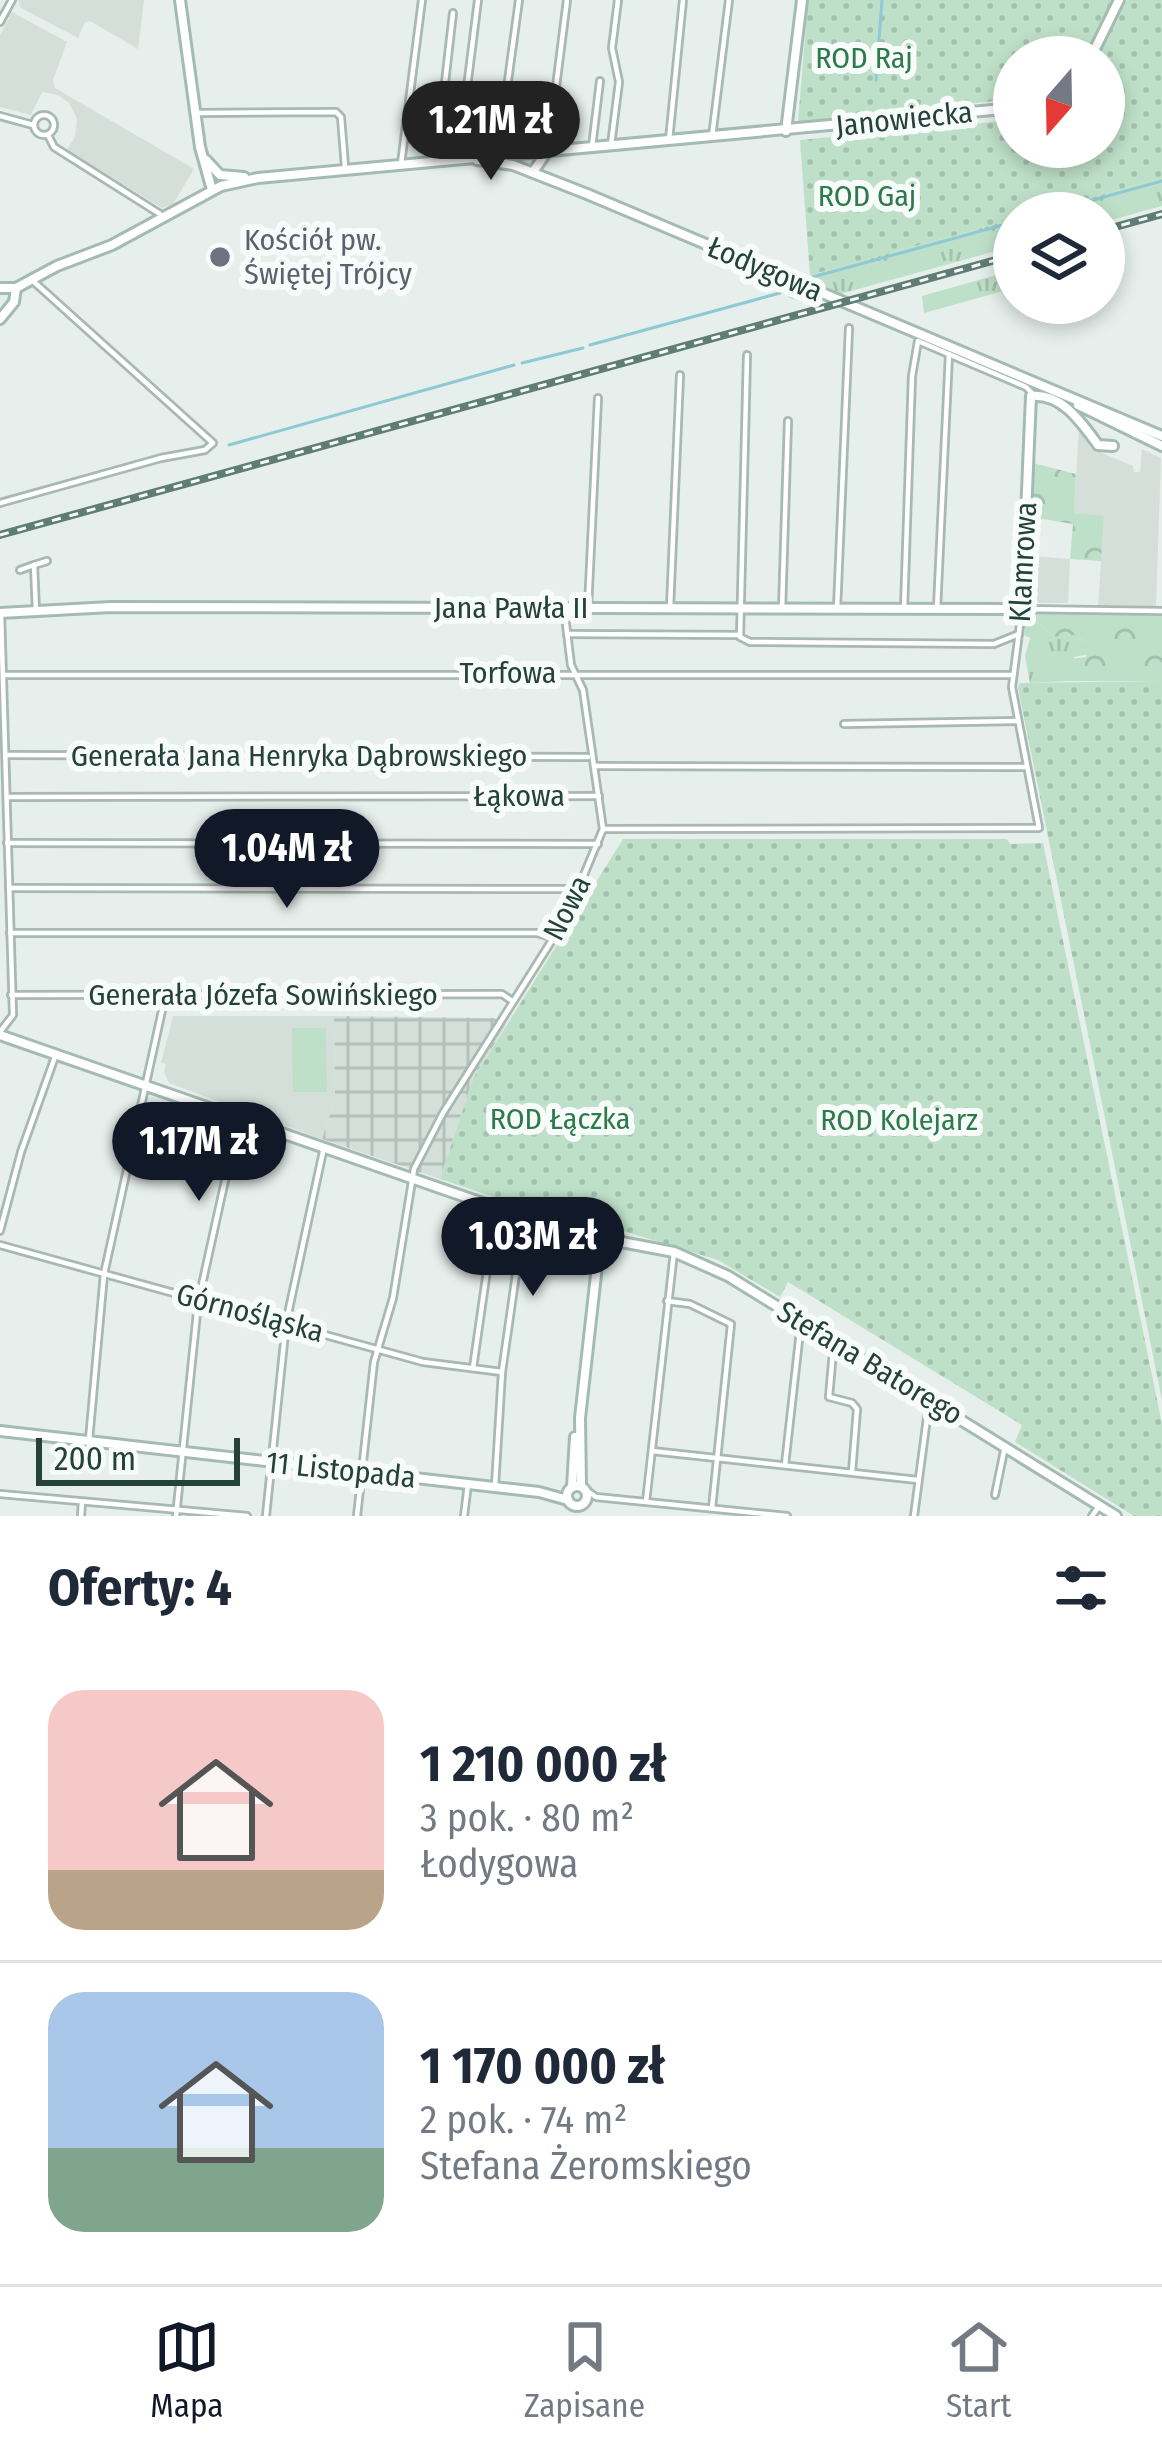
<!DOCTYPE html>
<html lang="pl">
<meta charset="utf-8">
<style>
:root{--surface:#fff;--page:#f2f2f3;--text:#1f2937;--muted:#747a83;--line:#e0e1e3;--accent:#111827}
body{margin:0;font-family:"Fira Sans Condensed",sans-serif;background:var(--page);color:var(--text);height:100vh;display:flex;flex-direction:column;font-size:45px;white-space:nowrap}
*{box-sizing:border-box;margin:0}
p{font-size:39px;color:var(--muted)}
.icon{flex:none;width:66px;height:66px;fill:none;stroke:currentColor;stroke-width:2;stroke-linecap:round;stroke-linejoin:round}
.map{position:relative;height:1516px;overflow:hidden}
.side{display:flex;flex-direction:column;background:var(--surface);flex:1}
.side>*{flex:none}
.needle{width:78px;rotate:200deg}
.fabs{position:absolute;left:993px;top:36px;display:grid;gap:24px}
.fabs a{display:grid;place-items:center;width:132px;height:132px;border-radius:50%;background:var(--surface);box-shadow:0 6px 18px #0003;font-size:60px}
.scale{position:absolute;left:36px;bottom:30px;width:204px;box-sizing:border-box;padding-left:12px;border:6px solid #24423a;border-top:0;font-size:33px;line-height:42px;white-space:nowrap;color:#24423a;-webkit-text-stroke:9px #f7fbf9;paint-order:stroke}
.price{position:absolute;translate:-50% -102px;padding:0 27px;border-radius:42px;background:var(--accent);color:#fff;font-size:39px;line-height:78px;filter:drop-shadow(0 3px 6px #0008)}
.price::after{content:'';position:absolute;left:50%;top:72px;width:36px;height:27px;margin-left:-18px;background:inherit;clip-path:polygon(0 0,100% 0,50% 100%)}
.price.on{background:#222;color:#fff}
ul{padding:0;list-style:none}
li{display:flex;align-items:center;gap:36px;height:300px;padding:0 48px}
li+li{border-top:3px solid var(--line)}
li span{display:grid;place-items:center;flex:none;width:336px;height:240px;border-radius:36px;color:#555}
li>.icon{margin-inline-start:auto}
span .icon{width:144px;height:144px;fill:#fffc;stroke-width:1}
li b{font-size:51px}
h2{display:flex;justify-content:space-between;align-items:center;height:144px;padding:0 48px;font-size:51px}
.menu{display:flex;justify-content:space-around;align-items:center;height:168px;border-top:3px solid var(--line);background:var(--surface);font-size:33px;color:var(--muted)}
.menu a{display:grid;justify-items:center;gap:6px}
.menu .on{color:var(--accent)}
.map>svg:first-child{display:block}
.built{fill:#d4dfda}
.industrial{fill:url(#industrial-grid)}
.grass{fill:url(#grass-tufts)}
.forest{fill:url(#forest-crowns)}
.park{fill:url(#park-dots)}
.pitch{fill:#bfe0c8}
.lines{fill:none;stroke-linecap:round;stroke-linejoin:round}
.stream{stroke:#8ec9d4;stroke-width:3}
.street-casing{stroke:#a8b8b2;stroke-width:10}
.secondary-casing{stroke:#a4bbb3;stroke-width:14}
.street{stroke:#fff;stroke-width:4.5}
.secondary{stroke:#fff;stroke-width:8}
.rail-casing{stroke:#5f7d75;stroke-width:8}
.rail{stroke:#f7fbf9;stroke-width:3;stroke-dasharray:9;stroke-linecap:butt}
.worship-dot{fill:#6b7280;stroke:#f7fbf9;stroke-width:4.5}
.labels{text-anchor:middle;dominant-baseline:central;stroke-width:12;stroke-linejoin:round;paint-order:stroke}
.park-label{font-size:30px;fill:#2d7a4b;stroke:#f7fbf9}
.street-label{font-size:30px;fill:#24423a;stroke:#f7fbf9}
.worship-label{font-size:30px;fill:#5b616d;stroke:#f7fbf9;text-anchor:start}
</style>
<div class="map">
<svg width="1162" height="1516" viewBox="0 0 1162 1516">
<defs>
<pattern id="industrial-grid" width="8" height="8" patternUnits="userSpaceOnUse" patternTransform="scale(3)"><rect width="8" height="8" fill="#d4dfda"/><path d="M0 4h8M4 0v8" fill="none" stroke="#b6c1bc"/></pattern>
<pattern id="grass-tufts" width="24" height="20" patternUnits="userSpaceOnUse" patternTransform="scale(3)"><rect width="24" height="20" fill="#bfe0c8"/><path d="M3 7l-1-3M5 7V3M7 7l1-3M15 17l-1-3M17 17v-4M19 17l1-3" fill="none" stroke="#a4c1ad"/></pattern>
<pattern id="forest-crowns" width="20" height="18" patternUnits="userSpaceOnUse" patternTransform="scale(3)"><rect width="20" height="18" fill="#bfe0c8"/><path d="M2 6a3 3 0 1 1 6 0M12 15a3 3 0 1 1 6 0" fill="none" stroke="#a4c1ad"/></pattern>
<pattern id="park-dots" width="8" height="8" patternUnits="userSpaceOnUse" patternTransform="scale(3)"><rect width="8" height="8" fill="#bfe0c8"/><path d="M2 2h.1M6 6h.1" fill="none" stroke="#a4c1ad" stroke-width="1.8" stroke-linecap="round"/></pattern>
</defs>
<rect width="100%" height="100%" fill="#e6efeb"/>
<g class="built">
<path d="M18,0H144L138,49L90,21L85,22L78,38L21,8Z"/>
<path d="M12,12L67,42L53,80L55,88L194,169L173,204L162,208L67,150L75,137L77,119L69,103L58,95L42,92L31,115L0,107V35Z"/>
<path d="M1079,426L1090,448L1133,466L1134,472H1140L1142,449L1161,458L1156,606H1098L1104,517L1074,513Z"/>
<path d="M1031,556L1070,559L1068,603H1036L1029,597Z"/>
<path d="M173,1016H334L335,1100L322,1139L253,1114L254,1108L249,1107L247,1112L169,1083L164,1072L166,1064L161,1063Z"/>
</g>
<path class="industrial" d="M334,1016L494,1018L506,1025L473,1079L440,1179L322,1139L335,1100Z"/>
<g class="grass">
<path d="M1162,178V206L1104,222V213H1036Z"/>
<path d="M1014,219V246L840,294L806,276Z"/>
<path d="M1014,270V288L924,313L922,296Z"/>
<path d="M1025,619L1038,623L1054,637L1073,635L1087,642L1089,654L1074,657L1069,681L1030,683L1025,656L1030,638L1024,635Z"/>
</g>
<g class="forest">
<path d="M1033,463L1076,474L1074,513L1104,516L1101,561L1070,559L1073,524L1031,517Z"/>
<path d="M1032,611L1162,616V681H1069V659L1086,657L1087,642L1073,635L1054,637L1038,623L1025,619Z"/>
</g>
<g class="park">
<path d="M808,0H1113L1086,57H1014V99L798,122Z"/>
<path d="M1127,0H1162V178L1036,213H1014V219L810,275L800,140L1014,120V147H1104V57H1098Z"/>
<path d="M1162,681V1400L1018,688L1020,683Z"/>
<path d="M623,839H1007L1010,844L1043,843L1162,1424V1516H1134L1015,1442L1022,1425L788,1282L780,1297L718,1260L623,1231L602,1209L584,1223L563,1220L440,1179L473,1079Z"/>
</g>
<path class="pitch" d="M292,1028H326L327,1092H293Z"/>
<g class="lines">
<g class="stream">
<path d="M876,80L882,0"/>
<path d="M1046,213L1162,181"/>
<path d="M809,278L1014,222"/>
<path d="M790,296L798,299L799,291"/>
<path d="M590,345L780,293"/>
<path d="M522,363L583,348"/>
<path d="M229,445L514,365"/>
</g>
<defs>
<g id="street">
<path d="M0,22L12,0"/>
<path d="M196,113L336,112L341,117L345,167"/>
<circle cx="44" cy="125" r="10"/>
<path d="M0,116L33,125"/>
<path d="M48,135L54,147L160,214"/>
<path d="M712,137L729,0"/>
<path d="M669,140L683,0"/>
<path d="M611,145L619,82L612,48L618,0"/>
<path d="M592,147L600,81"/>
<path d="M548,150L567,0"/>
<path d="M498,154L519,0"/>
<path d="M458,159L478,0"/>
<path d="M436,161L453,13"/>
<path d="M401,164L422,0"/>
<path d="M747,355L740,637L750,642L994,644L1019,634"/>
<path d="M0,503L161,458L205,450L213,443L33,281"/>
<path d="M34,565L47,561"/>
<path d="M20,570L34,565L36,611"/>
<path d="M588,608L598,398"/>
<path d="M670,608L680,375"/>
<path d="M837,609L849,328"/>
<path d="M904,609L912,376L918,341L1026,387L1033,394"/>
<path d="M937,609L949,354"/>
<path d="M782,610L788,421"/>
<path d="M567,634L740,635"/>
<path d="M3,675H1013"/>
<path d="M844,724L1018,721"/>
<path d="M6,755L588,757"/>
<path d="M594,766L1027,767"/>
<path d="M7,797L599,796"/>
<path d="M604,829L1039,828L1012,687L1022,609L1162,611"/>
<path d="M7,843L598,844"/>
<path d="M9,888L579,889"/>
<path d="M10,933H537L554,938"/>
<path d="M11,995L502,994L512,1001"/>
<path d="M0,1032L13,1015L1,613"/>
<path d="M0,1231L21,1152L56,1054"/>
<path d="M0,1245L423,1362L502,1372"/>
<path d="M667,1301L690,1304L731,1324L712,1508"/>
<path d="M833,1352L829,1397L852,1403L857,1409L852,1472"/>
<path d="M473,1368L496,1208"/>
<path d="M89,1440L104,1274L165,997"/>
<path d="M652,1451L918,1480"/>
<path d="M785,1465L801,1322"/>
<path d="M495,1486L502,1372L524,1218"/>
<path d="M586,1490L596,1497L787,1516"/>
<path d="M0,1494L247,1516"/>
<path d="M995,1495L1005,1446"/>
<path d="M646,1502L674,1252"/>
<path d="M81,1516L82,1502"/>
<path d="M176,1516L198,1303L239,1117"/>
<path d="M266,1516L286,1323L324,1147"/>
<path d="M357,1516L374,1362L393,1298L414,1169L443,1113L566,918L603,829L583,690L571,665L564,608"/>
<path d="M464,1516L468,1484"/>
<path d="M914,1516L929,1403"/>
<path d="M1092,1516L1100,1505"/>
</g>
<g id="secondary">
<path d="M180,0L200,147L212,190"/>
<path d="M1091,57L1119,0"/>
<path d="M786,131L802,0"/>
<path d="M206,160L220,175L244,177"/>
<path d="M477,160L513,165L587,194L1162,436"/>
<path d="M533,172L548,150"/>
<path d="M0,288H16L57,266L112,245L221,186L258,178L1014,108"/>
<path d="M0,319L14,302L16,288"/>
<path d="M1078,405L1162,446"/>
<path d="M0,613L111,607L1022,609L1031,396C1062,393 1081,422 1098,445L1113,446"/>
<path d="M0,1035L549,1226L591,1236"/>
<path d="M591,1236L597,1228H605L611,1240"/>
<path d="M611,1240L674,1252L728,1276L1116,1516"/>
<path d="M0,1431L539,1492L568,1500"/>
<circle cx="577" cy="1496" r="10"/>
<path d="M581,1486L580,1418L599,1248"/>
<path d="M572,1487L575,1437"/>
</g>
</defs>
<use href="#street" class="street-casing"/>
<use href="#secondary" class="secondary-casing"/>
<use href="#street" class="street"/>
<use href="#secondary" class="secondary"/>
<defs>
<g id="rail">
<path d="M1104,230L1162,214"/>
<path d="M0,535L1014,255"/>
</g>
</defs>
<use href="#rail" class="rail-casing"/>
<use href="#rail" class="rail"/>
</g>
<circle class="worship-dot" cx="220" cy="257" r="12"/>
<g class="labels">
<g class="park-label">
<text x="864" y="58">ROD Raj</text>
<text x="867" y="196">ROD Gaj</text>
<text x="560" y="1119">ROD Łączka</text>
<text x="899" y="1120">ROD Kolejarz</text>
</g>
<g class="street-label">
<text transform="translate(904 119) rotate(-6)">Janowiecka</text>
<text transform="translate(765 269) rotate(23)">Łodygowa</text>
<text transform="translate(1023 562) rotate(-87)">Klamrowa</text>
<text x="511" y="608">Jana Pawła II</text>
<text x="508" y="673">Torfowa</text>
<text x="299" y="756">Generała Jana Henryka Dąbrowskiego</text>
<text x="519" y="796">Łąkowa</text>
<text transform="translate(567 908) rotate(-63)">Nowa</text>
<text x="263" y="995">Generała Józefa Sowińskiego</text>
<text transform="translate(250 1313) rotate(15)">Górnośląska</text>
<text transform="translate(870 1363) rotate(31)">Stefana Batorego</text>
<text transform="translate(341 1470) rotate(6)">11 Listopada</text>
</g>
<g class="worship-label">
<text x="244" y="240">Kościół pw.<tspan x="244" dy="34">Świętej Trójcy</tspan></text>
</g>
</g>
</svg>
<div class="fabs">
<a><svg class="needle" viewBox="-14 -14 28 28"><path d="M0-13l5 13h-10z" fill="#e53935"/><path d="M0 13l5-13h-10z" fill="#747a83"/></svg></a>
<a><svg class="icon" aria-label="layers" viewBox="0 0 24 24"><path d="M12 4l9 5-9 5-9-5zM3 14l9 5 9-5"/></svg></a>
</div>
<div class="scale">200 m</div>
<b class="price on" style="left:491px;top:183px">1.21M zł</b>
<b class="price" style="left:287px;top:911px">1.04M zł</b>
<b class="price" style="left:199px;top:1204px">1.17M zł</b>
<b class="price" style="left:533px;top:1299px">1.03M zł</b>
</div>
<section class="side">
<h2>Oferty: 4<svg class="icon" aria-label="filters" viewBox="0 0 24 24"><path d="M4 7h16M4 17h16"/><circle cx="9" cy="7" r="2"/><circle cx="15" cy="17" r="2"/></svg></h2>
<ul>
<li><span style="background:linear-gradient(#f6c9c9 75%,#b9a48a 0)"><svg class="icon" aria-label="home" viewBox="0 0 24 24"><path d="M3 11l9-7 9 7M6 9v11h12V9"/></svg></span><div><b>1 210 000 zł</b><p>3 pok. · 80 m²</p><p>Łodygowa</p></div></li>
<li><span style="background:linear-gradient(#a9c7e8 65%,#7fa58c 0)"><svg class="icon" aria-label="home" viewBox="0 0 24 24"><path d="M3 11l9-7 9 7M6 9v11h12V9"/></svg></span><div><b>1 170 000 zł</b><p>2 pok. · 74 m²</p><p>Stefana Żeromskiego</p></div></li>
</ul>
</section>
<nav class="menu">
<a class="on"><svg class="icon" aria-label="map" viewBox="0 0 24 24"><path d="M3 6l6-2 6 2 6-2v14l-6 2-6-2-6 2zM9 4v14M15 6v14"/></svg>Mapa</a>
<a><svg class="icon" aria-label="saved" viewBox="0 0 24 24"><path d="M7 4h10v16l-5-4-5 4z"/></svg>Zapisane</a>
<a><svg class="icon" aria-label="home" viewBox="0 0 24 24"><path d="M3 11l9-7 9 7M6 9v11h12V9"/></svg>Start</a>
</nav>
